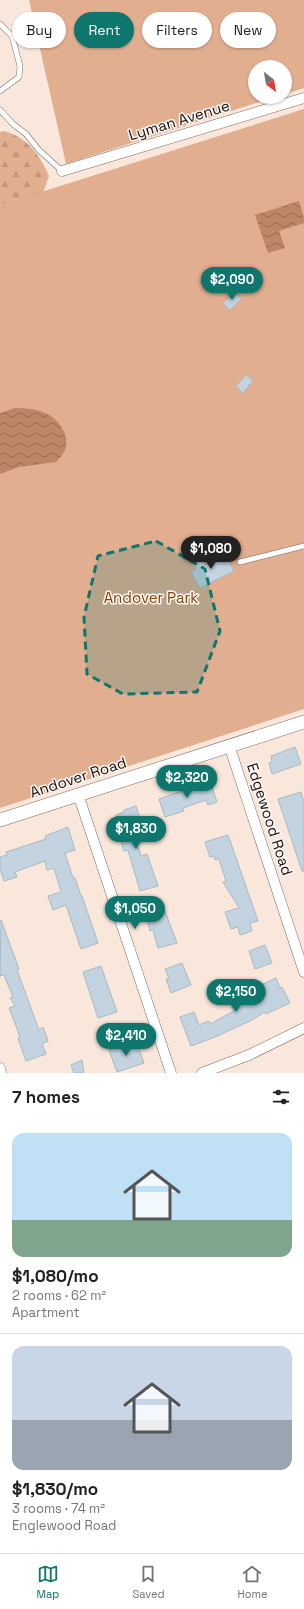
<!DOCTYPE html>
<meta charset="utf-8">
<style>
:root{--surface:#fff;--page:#f6f6f6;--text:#202124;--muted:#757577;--line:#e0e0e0;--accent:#0f766e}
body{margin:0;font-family:"Space Grotesk",sans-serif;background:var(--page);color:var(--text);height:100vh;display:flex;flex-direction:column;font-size:15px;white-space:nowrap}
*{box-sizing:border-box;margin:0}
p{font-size:13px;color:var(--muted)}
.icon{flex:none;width:22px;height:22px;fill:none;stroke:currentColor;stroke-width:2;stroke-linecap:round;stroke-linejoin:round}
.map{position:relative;height:1073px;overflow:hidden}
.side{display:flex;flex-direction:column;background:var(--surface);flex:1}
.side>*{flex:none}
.top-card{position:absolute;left:12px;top:12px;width:280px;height:36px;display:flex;gap:8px}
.needle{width:26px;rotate:149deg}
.buttons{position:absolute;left:248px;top:60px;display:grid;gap:8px}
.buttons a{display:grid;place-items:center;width:44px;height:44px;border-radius:50%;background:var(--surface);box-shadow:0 1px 3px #0004;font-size:20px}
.price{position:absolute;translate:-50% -34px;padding:0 9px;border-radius:14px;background:var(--accent);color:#fff;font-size:13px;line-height:26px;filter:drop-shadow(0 1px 2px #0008)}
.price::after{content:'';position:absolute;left:50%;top:24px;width:12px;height:9px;margin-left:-6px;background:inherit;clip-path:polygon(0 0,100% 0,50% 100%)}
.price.current{background:#222;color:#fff}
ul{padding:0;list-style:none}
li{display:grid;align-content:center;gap:8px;height:212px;padding:0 12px}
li+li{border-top:1px solid var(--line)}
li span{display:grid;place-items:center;height:124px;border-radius:12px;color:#555}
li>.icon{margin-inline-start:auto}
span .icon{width:72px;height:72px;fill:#fffc;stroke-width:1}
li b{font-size:17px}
h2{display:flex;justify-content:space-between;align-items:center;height:48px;padding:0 12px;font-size:17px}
.tag{padding:0 14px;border-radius:18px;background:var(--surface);box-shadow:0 1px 3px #0004;font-size:14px;line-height:36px}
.tag.current{background:var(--accent);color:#fff}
.tab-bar{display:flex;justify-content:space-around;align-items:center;height:56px;border-top:1px solid var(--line);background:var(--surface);font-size:11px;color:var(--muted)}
.tab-bar a{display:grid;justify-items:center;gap:2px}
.tab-bar .current{color:var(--accent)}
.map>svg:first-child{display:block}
.forest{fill:url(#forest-firs)}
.park{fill:#e2ae90}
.water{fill:url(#water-waves)}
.building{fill:#c3d3e0;stroke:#a8b9c5}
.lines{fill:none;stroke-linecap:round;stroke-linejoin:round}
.service-casing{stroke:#7d6c63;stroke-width:6}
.minor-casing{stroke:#7d6c63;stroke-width:11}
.tertiary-casing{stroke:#7d6c63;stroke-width:14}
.service{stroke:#fff;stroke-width:5}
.minor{stroke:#fff;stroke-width:10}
.tertiary{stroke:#fff;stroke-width:13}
.marked{fill:#0f766e;fill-opacity:0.2;stroke:#0f766e;stroke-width:3;stroke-dasharray:8 5;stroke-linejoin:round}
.labels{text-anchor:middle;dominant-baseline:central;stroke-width:3;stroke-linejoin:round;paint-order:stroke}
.street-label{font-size:15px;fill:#150f0b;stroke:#fef6f2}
.park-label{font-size:15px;fill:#87420b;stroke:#fef6f2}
</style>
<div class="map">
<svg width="304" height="1073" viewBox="0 0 304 1073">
<defs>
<pattern id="forest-firs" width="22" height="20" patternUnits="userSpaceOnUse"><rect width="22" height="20" fill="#e2ae90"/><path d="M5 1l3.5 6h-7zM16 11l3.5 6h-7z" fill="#c1947b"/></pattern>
<pattern id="water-waves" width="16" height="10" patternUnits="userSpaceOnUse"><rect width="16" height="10" fill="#bd8665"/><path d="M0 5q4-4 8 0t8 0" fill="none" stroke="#986c51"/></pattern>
</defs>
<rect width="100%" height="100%" fill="#fae7dc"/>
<path class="forest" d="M4,131C28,138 39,154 49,176L41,199L0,222V132Z"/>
<g class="park">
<path d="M29,0H304V88L285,94V67H255V97H275L66,164Z"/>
<path d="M304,109V709L0,808V205Z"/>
</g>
<g class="water">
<path d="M299,201L304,218V223L279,231L285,248L268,253L255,215Z"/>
<path d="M15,408C25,408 36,409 45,413C58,418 71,436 65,450C63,454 59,459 56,462L19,467L0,474V413Z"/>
</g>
<g class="building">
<path d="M235,293L241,299L230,310L223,303Z"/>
<path d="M246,375L253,381L243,393L236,386Z"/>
<path d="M225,554L234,571L200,588L191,572L196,569L192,558L200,555L205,565Z"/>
<path d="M295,747L301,764L272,774L269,763L272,762L271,756Z"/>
<path d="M202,784V786L211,784L217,802L208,805L206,800L183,808L184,811L165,817L159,799Z"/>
<path d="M301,792L304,802V871H302L278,799Z"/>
<path d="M136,806L141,822L131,825L141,856L147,854L158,886L140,891L128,850L124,851L120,839L123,838L116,815L124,812V810Z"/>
<path d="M68,827L75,850L65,853L73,878H75L81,896H82L98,943L81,949L66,905L53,910L48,896L61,892L54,868L47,870L45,861L15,872L17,877L4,881L0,869V857L7,855L6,852L46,839L45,836Z"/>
<path d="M228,835L258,921L250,923L252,931L240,935L238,927L231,929L225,912L239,908L223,882L226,881L219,859L215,860L214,856L210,857L205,842Z"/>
<path d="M165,911L177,943L158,948L153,930L150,931L146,917Z"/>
<path d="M1,920L19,969L17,970L39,1030L43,1027L48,1041L42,1044L46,1054L26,1061L18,1038H20L18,1031L9,1008L15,1006L10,998L13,997L4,975L0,976Z"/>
<path d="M265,945L272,963L255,969L249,951Z"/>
<path d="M182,963L191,985L171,993L166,979L169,978L165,969Z"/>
<path d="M101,966L117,1012L98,1018L83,972Z"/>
<path d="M276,978L280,988L282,987L290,1003L266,1014L265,1012L250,1021L215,1037L191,1046L180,1017L194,1012L199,1025L209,1021L210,1024L234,1011L226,994L243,987L250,1003L266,995L261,985Z"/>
<path d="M137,1043L144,1063L117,1072L109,1050L120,1045L122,1049Z"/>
<path d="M82,1060L84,1073H74L71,1065Z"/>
</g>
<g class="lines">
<defs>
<g id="service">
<path d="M0,24L12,36L20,66L19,77L0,91"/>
<path d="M0,110L13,124L26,134L39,150L62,171"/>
<path d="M240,562L304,546"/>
</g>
<g id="minor">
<path d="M62,171L304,98"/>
<path d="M229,745L304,972"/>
<path d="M78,794L171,1073"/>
<path d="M0,1068L1,1073"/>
<path d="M202,1073L249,1055L304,1028"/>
</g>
<path id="tertiary" d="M0,820L304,722"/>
</defs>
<use href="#service" class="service-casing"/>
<use href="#minor" class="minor-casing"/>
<use href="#tertiary" class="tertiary-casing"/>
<use href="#service" class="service"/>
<use href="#minor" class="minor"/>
<use href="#tertiary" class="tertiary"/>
</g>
<path class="marked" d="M156,541L205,569L220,631L197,692L123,694L87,674L84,617L98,556Z"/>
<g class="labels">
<g class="street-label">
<text transform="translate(179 120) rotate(-17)">Lyman Avenue</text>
<text transform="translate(78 777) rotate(-18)">Andover Road</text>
<text transform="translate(270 819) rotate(72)">Edgewood Road</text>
</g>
<g class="park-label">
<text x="151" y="597">Andover Park</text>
</g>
</g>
</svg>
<div class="buttons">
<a><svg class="needle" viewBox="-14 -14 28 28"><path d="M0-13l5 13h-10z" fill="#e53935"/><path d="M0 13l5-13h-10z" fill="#757577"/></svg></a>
</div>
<b class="price" style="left:232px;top:301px">$2,090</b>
<b class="price current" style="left:211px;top:570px">$1,080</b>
<b class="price" style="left:187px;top:799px">$2,320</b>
<b class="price" style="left:136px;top:850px">$1,830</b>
<b class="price" style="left:135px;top:930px">$1,050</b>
<b class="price" style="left:236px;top:1013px">$2,150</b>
<b class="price" style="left:126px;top:1057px">$2,410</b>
<div class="top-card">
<a class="tag">Buy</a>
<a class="tag current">Rent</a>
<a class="tag">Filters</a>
<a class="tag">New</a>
</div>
</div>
<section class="side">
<h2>7 homes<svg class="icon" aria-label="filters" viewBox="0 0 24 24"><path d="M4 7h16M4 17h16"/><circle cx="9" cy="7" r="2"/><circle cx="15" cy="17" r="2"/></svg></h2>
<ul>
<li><span style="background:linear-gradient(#bfe0f5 70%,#7fa58c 0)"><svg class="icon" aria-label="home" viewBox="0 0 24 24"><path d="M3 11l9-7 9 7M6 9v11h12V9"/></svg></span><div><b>$1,080/mo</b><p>2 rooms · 62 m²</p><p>Apartment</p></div></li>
<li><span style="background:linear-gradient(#c9d6e8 60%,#9aa5b1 0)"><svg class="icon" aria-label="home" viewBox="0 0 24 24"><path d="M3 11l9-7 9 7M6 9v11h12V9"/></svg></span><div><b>$1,830/mo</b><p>3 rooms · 74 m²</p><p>Englewood Road</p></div></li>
</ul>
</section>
<nav class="tab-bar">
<a class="current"><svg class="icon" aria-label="map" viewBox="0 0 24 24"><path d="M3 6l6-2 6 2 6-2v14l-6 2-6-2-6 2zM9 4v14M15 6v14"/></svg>Map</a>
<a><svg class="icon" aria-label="saved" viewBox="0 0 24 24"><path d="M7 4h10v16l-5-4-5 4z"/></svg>Saved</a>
<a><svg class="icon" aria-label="home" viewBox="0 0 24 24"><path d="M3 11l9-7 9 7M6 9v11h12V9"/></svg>Home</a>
</nav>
